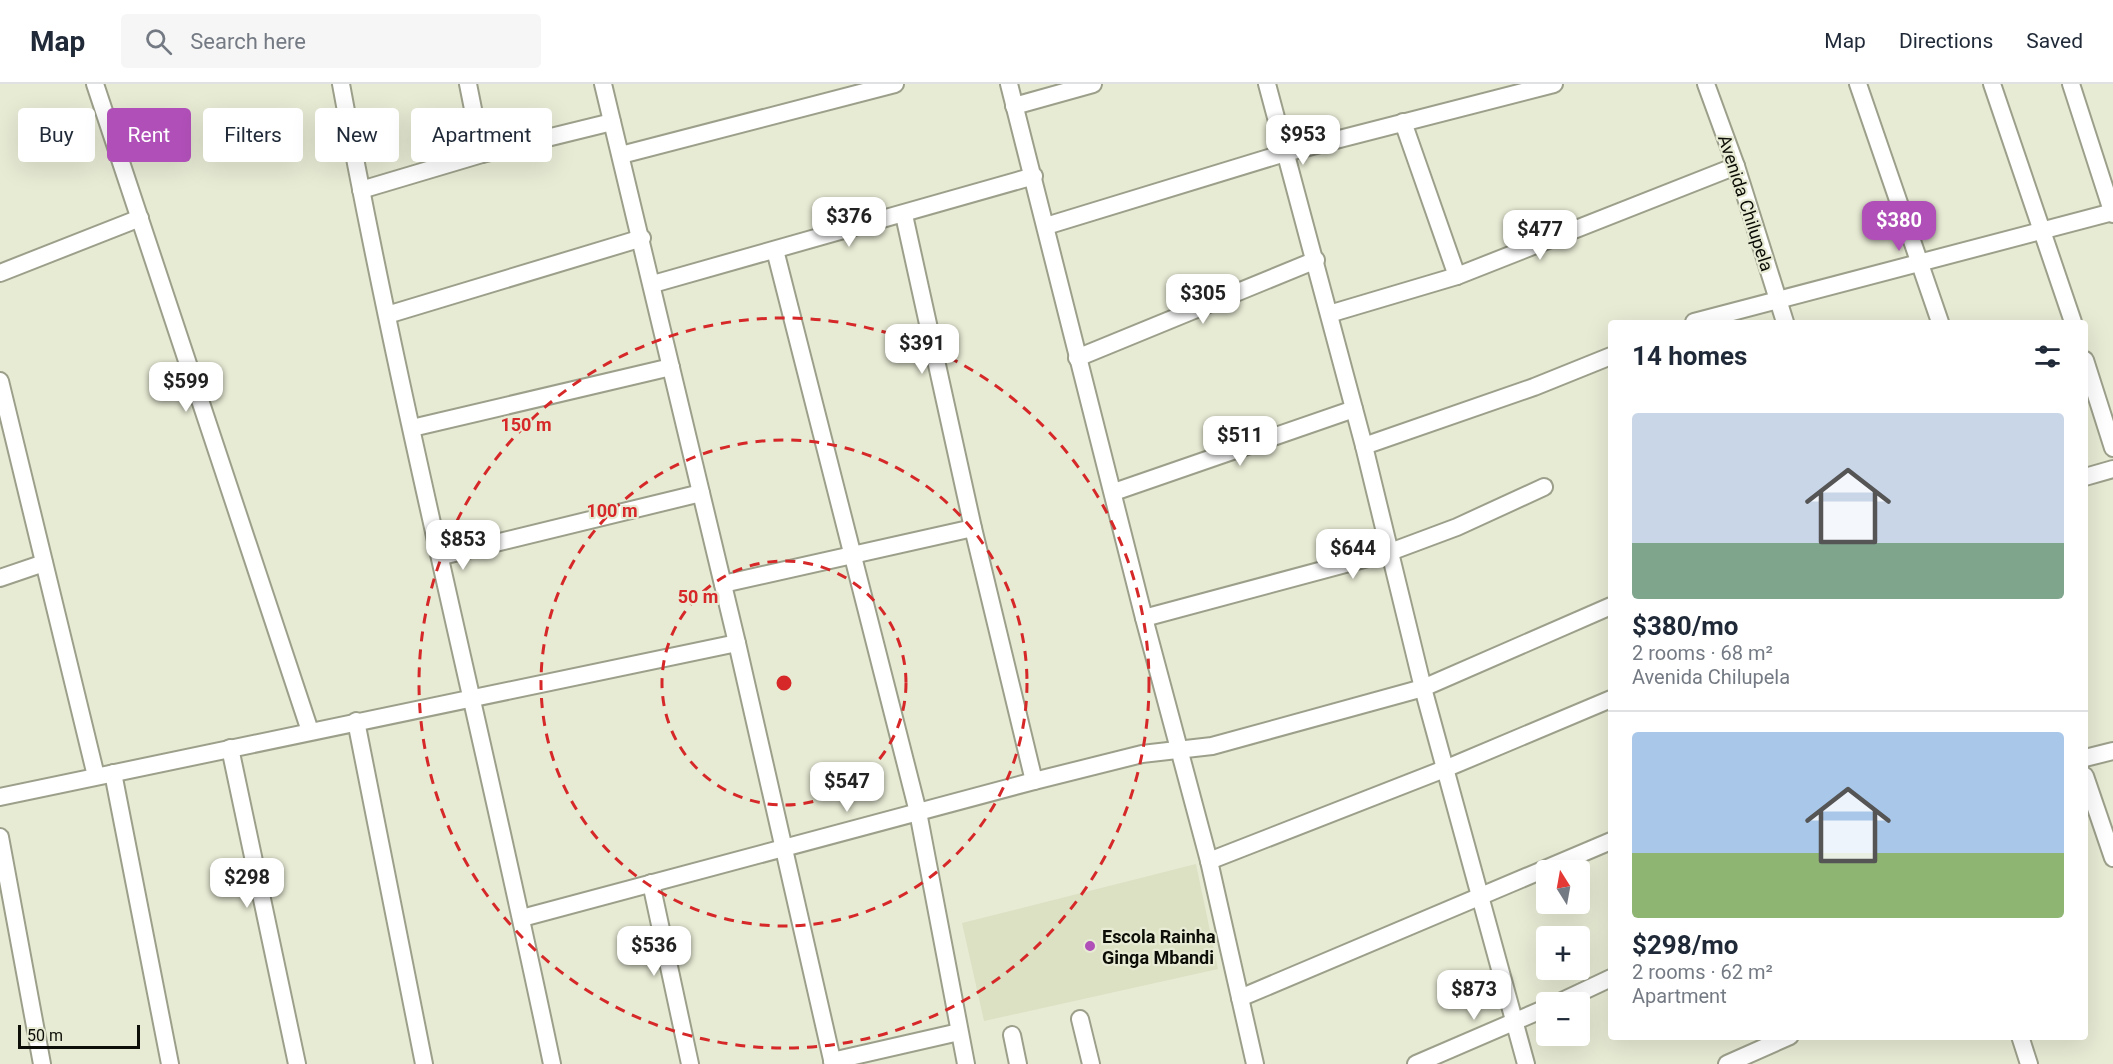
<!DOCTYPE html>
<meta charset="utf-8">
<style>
:root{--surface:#fff;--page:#f6f6f7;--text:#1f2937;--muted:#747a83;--line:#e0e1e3;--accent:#af4fb7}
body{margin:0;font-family:Roboto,sans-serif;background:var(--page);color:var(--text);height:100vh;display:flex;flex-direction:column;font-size:22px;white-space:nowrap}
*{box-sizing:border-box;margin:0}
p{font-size:20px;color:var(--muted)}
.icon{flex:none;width:33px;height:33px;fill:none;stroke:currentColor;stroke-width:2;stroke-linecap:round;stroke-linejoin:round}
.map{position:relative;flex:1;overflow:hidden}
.drawer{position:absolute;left:1608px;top:236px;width:480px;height:720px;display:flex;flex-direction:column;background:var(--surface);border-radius:6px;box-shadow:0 6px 24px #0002}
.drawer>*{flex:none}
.banner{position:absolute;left:18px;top:24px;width:570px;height:54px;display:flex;gap:12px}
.needle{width:39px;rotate:349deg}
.controls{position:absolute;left:1536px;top:776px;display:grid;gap:12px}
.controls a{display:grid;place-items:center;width:54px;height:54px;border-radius:6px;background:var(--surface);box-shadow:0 6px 24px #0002;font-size:30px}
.scale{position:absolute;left:18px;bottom:15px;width:122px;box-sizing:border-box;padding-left:6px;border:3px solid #0d0e07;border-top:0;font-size:16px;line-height:21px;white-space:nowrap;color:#0d0e07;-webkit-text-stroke:4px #e7ebd4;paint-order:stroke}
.price{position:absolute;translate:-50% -51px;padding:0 14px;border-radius:12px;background:#fff;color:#222;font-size:20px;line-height:39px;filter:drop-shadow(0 2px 3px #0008)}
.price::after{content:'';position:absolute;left:50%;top:36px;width:18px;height:14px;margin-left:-9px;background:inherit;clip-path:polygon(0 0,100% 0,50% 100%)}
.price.current{background:var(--accent);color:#fff}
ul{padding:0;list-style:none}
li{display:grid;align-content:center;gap:12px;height:318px;padding:0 24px}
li+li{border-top:2px solid var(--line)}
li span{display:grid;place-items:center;height:186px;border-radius:6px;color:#555}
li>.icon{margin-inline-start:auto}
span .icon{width:108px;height:108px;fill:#fffc;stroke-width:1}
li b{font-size:26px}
h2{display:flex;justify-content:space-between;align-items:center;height:72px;padding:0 24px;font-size:26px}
.pill{padding:0 21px;border-radius:6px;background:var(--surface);box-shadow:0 6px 24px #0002;font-size:21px;line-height:54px}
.pill.current{background:var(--accent);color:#fff}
header{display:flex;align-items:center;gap:36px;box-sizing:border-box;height:84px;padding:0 30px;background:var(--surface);border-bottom:2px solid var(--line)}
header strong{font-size:28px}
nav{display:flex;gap:33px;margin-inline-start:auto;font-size:21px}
.search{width:420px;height:54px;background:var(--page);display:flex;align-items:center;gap:15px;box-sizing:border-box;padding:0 21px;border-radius:6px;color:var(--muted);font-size:22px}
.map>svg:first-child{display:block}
.built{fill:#dce1c3}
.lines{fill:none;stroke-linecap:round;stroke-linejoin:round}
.minor-casing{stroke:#9ca08b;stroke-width:20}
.minor{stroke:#fff;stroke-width:16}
.ring{fill:none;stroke:#d62828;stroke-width:3;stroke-dasharray:10 8}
.poi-dot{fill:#af4fb7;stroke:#e7ebd4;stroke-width:2}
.labels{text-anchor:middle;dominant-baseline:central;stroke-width:4.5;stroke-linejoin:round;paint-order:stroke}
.street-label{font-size:18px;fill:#0d0e07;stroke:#e7ebd4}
.poi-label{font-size:18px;font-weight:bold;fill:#0d0e07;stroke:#e7ebd4;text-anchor:start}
.centre{fill:#d62828;stroke:#e7ebd4;stroke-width:3}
.ring-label{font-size:18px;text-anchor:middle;font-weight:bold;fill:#d62828;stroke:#e7ebd4;stroke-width:4.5;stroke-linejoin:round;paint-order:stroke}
</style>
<header>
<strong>Map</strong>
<div class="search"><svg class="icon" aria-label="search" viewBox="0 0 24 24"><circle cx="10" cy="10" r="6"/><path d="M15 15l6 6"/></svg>Search here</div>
<nav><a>Map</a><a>Directions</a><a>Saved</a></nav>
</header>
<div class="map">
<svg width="2113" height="980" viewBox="0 0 2113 980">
<rect width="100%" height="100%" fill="#e7ebd4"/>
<path class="built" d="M1196,780L1218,885L984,937L962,839Z"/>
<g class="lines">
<defs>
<g id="minor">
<path d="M95,0L310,647"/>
<path d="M341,0C401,328 484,653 552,980"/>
<path d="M603,0L737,559L833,980"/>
<path d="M1009,0L1144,534L1209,777L1255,980"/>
<path d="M1267,0L1364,362L1423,604L1526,980"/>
<path d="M1706,0L1736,82L1785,238"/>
<path d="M1858,0L1940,238"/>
<path d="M1992,0L2073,238"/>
<path d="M2071,0L2113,130"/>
<path d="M1014,22L1093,0"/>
<path d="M1403,38L1457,192"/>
<path d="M482,70L612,38"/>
<path d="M621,71L895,0"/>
<path d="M361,106L482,70L468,0"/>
<path d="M904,131L973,444L1034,697"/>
<path d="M1046,142L1285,69L1554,0"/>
<path d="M775,166L918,728L966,980"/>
<path d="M0,189L140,134"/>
<path d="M653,200L1034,92"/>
<path d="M1329,230L1457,192L1736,82"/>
<path d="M387,231L642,154"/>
<path d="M1694,238L2113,128"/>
<path d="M1077,274L1316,176"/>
<path d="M2085,276L2113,364"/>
<path d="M0,297L96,692"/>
<path d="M412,344L671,283"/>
<path d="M1364,362L1534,303L1611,272"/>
<path d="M2085,393L2113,385"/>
<path d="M1114,408L1354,325"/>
<path d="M442,472L701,409"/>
<path d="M0,494L44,479"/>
<path d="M723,500L973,444"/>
<path d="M1144,534L1390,468L1457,443L1544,403"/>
<path d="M356,637L424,980"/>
<path d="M230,664L297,980"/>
<path d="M2085,674L2113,667"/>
<path d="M113,689L170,980"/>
<path d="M2085,692L2113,774"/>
<path d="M0,713L737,559"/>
<path d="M0,753L42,980"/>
<path d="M1209,777L1447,684L1611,615"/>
<path d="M651,799L690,980"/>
<path d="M522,834L1034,697L1142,670L1212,662L1423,604L1611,522"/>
<path d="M1240,914L1611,757"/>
<path d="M1560,918L1611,894"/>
<path d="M1080,935L1091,980"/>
<path d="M1012,951L1018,980"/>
<path d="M2020,952L2029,980"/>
<path d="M832,977L959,948"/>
<path d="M1416,980L1546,924"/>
<path d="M1727,980L1790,952"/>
</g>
</defs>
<use href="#minor" class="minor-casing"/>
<use href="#minor" class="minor"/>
</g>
<g class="ring">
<circle cx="784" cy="599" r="122"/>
<circle cx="784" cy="599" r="243"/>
<circle cx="784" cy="599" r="365"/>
</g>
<circle class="poi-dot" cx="1090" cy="862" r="6"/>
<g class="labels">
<g class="street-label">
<text transform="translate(1746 119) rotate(72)">Avenida Chilupela</text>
</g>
<g class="poi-label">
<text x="1102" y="852">Escola Rainha<tspan x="1102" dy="21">Ginga Mbandi</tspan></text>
</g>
</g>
<circle cx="784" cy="599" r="9" class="centre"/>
<g class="ring-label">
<text x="526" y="347">150 m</text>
<text x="612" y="433">100 m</text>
<text x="698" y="519">50 m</text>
</g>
</svg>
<div class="controls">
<a><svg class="needle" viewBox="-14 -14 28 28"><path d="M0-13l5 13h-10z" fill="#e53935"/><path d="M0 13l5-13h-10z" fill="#747a83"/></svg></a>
<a>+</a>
<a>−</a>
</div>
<div class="scale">50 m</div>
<b class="price" style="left:1303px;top:82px">$953</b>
<b class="price" style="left:849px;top:164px">$376</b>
<b class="price current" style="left:1899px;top:168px">$380</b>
<b class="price" style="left:1540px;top:177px">$477</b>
<b class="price" style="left:1203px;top:241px">$305</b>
<b class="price" style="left:922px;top:291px">$391</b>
<b class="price" style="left:186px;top:329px">$599</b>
<b class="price" style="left:1240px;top:383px">$511</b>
<b class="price" style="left:463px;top:487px">$853</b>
<b class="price" style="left:1353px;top:496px">$644</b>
<b class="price" style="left:847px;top:729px">$547</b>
<b class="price" style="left:247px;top:825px">$298</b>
<b class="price" style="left:654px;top:893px">$536</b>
<b class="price" style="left:1474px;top:937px">$873</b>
<div class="banner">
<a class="pill">Buy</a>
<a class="pill current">Rent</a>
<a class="pill">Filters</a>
<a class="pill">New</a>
<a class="pill">Apartment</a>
</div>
<section class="drawer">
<h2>14 homes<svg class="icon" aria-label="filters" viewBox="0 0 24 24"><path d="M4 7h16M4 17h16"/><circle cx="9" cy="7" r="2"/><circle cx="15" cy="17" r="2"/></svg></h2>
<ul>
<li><span style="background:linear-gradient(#c9d6e8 70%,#7fa58c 0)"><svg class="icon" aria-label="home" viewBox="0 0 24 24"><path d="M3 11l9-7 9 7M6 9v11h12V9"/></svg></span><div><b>$380/mo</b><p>2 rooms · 68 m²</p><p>Avenida Chilupela</p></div></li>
<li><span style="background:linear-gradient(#a9c7e8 65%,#8fb573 0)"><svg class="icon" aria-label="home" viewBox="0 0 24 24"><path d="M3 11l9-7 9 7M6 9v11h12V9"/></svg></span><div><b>$298/mo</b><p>2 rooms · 62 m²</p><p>Apartment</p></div></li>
</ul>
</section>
</div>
